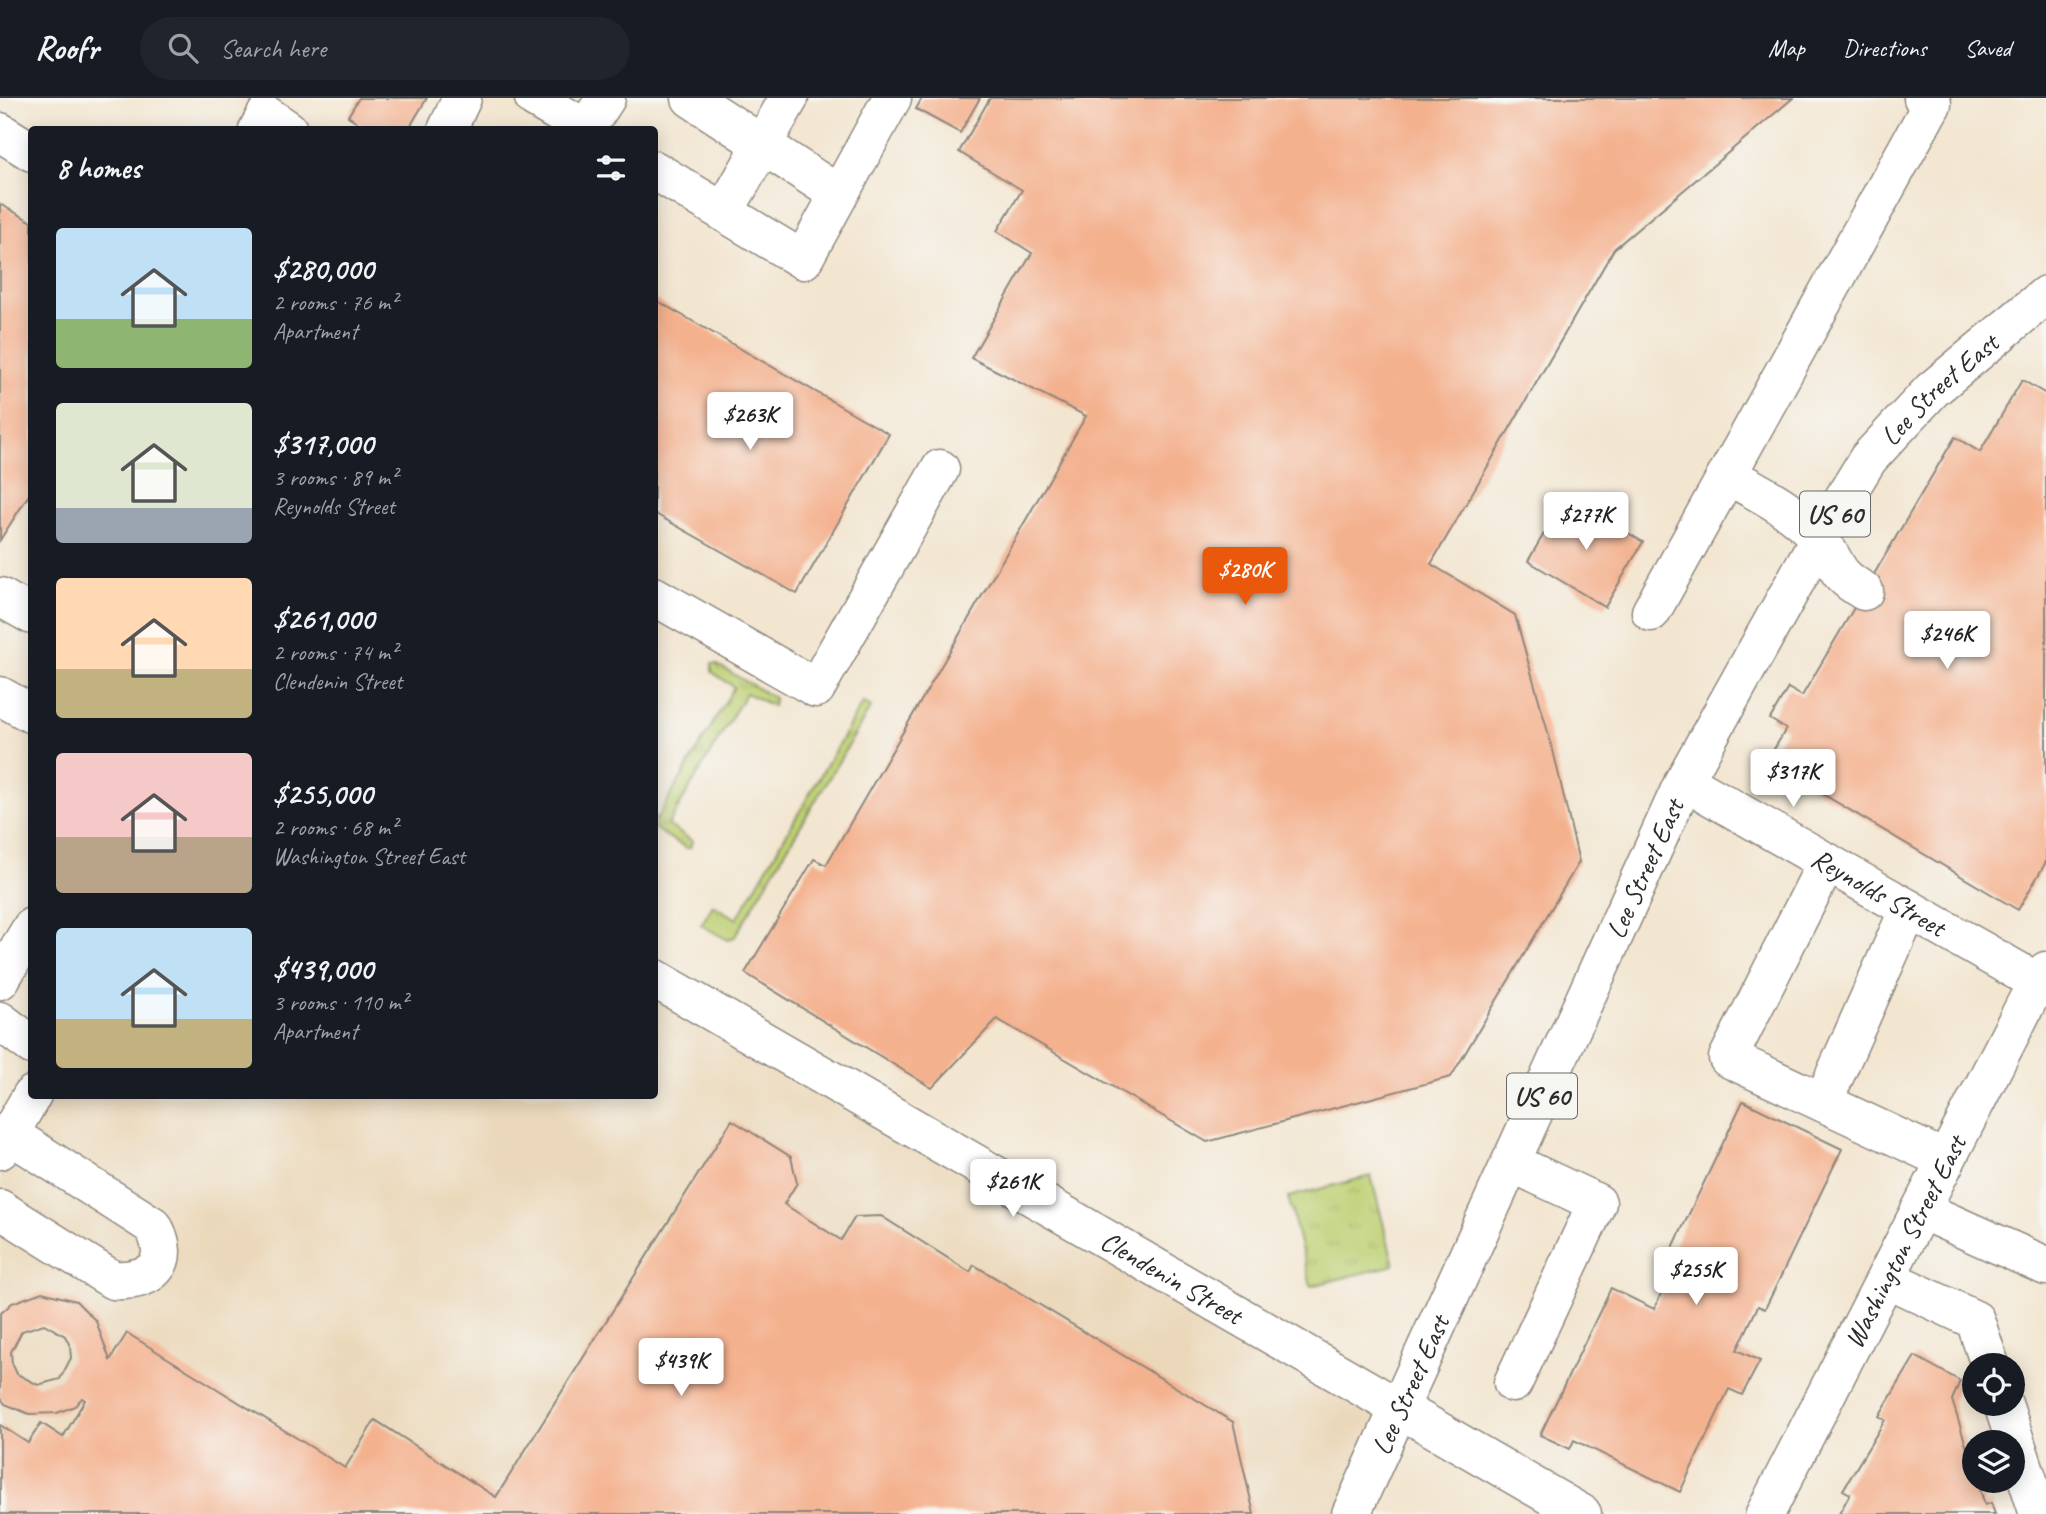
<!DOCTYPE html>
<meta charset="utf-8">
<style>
:root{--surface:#171b24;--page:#20242c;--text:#f1f3f6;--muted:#9ea1a6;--line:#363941;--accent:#ea580c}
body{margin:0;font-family:Caveat,sans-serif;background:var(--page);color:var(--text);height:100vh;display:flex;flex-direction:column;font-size:26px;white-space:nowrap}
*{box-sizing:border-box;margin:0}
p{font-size:23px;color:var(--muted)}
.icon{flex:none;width:38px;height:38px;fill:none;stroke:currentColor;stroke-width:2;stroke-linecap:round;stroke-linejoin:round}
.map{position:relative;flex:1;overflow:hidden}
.sheet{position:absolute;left:28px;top:28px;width:630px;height:973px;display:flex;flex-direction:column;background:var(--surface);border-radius:7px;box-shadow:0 4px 18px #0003}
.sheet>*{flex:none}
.controls{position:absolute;left:1962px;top:1255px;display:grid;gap:14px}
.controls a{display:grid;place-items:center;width:63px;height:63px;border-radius:50%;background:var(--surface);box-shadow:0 4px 18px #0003;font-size:35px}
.price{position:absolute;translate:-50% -60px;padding:0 16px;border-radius:7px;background:#fff;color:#222;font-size:23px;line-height:46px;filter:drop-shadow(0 2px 4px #0008)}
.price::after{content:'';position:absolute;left:50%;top:42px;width:21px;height:16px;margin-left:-10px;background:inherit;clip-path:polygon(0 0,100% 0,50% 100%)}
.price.on{background:var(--accent);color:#fff}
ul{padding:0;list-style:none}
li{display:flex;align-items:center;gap:21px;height:175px;padding:0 28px}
li span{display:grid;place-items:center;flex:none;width:196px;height:140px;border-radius:7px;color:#555}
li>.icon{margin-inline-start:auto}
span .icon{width:84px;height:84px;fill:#fffc;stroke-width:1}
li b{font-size:30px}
h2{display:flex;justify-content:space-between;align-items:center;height:84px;padding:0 28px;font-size:30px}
header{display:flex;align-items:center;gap:42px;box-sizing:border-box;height:98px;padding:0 35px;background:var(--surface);border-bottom:2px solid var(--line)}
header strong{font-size:33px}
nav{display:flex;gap:38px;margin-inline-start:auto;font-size:24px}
.search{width:490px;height:63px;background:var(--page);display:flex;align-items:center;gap:18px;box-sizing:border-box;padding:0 24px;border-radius:38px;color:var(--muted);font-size:26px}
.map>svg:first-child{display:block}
.built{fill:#ebd8ba}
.grass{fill:url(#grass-tufts);stroke:#747e4f;stroke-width:2}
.building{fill:#f4b18e;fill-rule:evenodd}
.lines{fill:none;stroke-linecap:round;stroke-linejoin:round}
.minor-casing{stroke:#8f887e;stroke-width:41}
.major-casing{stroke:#8f887e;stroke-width:41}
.minor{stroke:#fff;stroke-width:38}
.major{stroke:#fff;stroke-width:38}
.labels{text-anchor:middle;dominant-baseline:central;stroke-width:5;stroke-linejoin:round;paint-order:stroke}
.shield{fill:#f6f6f2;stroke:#686867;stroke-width:2}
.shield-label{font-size:26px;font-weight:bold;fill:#2b2b2b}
.street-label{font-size:28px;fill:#2b2b2b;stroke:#f6f6f2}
</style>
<header>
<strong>Roofr</strong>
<div class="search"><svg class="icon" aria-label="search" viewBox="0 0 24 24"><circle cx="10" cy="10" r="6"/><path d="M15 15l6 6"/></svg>Search here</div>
<nav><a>Map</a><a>Directions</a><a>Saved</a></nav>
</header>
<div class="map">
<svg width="2046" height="1416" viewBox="0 0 2046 1416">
<defs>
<pattern id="grass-tufts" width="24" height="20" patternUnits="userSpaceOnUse" patternTransform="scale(1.75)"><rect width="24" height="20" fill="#bed073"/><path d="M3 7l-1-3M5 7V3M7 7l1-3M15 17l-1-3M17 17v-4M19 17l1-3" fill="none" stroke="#a3b364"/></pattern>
</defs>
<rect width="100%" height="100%" fill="#f6f6f2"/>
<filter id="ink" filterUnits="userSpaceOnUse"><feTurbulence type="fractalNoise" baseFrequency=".0143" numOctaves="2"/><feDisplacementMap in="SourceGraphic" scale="14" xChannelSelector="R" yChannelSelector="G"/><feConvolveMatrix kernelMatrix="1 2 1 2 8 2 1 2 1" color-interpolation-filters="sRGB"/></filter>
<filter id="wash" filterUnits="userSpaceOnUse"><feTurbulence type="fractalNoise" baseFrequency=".00686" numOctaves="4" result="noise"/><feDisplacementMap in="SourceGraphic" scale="28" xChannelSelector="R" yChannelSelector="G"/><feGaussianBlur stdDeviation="1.57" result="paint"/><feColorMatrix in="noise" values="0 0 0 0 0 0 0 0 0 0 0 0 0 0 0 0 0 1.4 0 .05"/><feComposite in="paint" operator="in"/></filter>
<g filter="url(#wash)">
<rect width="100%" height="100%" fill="#f3e6d1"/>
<path class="built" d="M655,880L1400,1313L1351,1416H0V1053L32,998H654Z"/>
<g class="grass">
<path d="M712,566H716L774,600L773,608L746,595L668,727L692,743L690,750H686L655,731V720L657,721L734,589L712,574Z"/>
<path d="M863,604L871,609L734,840L728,842L701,827L713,807L737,821Z"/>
<path d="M1371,1078L1394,1167L1311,1188L1288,1099Z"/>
</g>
<g id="blocks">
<g class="building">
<path d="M359,0H427L408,32H369L348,18Z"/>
<path d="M922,0H980L960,35L916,11Z"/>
<path d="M990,0H1793L1614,151L1431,466L1515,517L1553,652L1579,764L1451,979L1207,1044L997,921L932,990L745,875L814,761L826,767L1086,318L971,260L1032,155L997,133L1022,92L959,54Z"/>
<path d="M0,106L32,124V392L0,442Z"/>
<path d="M654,201L889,336L797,496L654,415Z"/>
<path d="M2022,282L2046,296V764L2018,812L1767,663L1786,631L1770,621L1788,590L1802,598L1955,339L1980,354Z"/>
<path d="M1566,398L1643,444L1605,509L1528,463Z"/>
<path d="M1743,1003L1842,1051L1765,1211L1758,1208L1737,1252L1760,1263L1742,1297L1729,1291L1680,1394L1574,1342L1570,1351L1540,1337L1611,1190L1654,1211L1674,1168L1666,1164Z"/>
<path d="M732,1022L791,1059L797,1085L784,1106L841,1142L855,1119L881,1118L970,1174L974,1167L1233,1324L1254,1416H0V1327L28,1345L41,1325L63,1339L85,1302L82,1300L75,1308L57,1315L29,1316L5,1306L0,1299V1216L12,1205L42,1194L76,1203L96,1223L110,1262L127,1235L345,1370L375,1322L496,1399ZM44,1226L65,1238L70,1248L71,1260L60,1281L38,1287L17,1276L12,1265L11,1254L22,1233Z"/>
<path d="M1915,1258L1960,1283L1952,1302L1974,1373V1382H1977L1985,1407L1991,1405L1995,1416H1839L1850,1396L1843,1392L1885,1322L1879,1318Z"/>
</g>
</g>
</g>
<g filter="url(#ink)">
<use href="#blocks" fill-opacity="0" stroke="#8f887e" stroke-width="2"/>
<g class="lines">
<defs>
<g id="minor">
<path d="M534,0L588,32"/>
<path d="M691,0L838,96"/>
<path d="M258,32L266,17L288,32"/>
<path d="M447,32L462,0"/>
<path d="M0,34L32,54"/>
<path d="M654,72L803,162L892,0"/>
<path d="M724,114L789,0"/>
<path d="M1727,377L1932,6L1923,0"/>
<path d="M654,498L816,590L940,371"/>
<path d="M0,499L32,517"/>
<path d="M1651,514L1727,377C1760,395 1795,412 1819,441C1840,467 1831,474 1864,493"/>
<path d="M0,598L32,616"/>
<path id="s1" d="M1684,683L2037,884"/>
<path d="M1827,764L1728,960L1946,1062"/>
<path id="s2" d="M654,880L1582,1416"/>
<path d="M0,882L32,829"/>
<path d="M0,923L32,947"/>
<path d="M1823,1004L1909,811"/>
<path d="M1512,1065L1597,1105L1513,1285"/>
<path d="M0,1111L113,1182C151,1184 174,1166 153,1128L9,1036"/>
<path d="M1921,1112L2046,1168"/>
<path d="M1886,1180L1975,1222L1990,1267"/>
<path d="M2003,1306L2039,1416"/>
</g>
<g id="major">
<path d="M585,32L606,0"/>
<path d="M0,1052L32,997"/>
<path id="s3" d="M1351,1416L1684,683L1819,441L1868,361L1932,292L2046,197"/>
<path id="s4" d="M1765,1416L2037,884L2046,873"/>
</g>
</defs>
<use href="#minor" class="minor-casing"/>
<use href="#major" class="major-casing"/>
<use href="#minor" class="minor"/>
<use href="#major" class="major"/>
</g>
</g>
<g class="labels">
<g class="shield">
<rect x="1800" y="393.5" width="70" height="45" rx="5"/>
<rect x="1507" y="975.5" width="70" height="45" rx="5"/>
</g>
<g class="shield-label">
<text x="1835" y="416">US 60</text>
<text x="1542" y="998">US 60</text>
</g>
<g class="street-label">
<text stroke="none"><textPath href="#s3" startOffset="1276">Lee Street East</textPath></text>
<text stroke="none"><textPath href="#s3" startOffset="709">Lee Street East</textPath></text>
<text stroke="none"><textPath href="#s1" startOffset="224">Reynolds Street</textPath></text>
<text stroke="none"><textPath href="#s4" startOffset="306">Washington Street East</textPath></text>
<text stroke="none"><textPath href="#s2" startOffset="598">Clendenin Street</textPath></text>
<text stroke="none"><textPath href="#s3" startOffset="142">Lee Street East</textPath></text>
</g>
</g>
</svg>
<div class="controls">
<a><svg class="icon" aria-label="locate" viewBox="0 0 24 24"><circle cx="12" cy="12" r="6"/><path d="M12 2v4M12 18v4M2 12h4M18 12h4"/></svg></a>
<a><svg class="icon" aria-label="layers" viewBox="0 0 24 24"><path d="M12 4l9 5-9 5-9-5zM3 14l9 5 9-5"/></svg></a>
</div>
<b class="price" style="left:750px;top:354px">$263K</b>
<b class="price" style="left:1586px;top:454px">$277K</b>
<b class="price on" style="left:1245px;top:509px">$280K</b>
<b class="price" style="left:1947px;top:573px">$246K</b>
<b class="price" style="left:1793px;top:711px">$317K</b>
<b class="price" style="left:1013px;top:1121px">$261K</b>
<b class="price" style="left:1696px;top:1209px">$255K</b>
<b class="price" style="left:681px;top:1300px">$439K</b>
<section class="sheet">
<h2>8 homes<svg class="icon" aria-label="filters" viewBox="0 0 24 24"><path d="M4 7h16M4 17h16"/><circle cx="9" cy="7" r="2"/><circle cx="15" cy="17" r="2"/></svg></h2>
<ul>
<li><span style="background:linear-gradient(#bfe0f5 65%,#8fb573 0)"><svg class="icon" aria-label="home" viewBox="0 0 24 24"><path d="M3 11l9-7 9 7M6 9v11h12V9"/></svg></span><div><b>$280,000</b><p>2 rooms · 76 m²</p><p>Apartment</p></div></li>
<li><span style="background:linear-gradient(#dfe7d0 75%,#9aa5b1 0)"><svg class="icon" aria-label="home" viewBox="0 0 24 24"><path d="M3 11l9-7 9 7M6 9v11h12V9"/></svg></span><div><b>$317,000</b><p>3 rooms · 89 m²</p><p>Reynolds Street</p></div></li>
<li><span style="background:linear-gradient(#ffd9b3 65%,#c2b280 0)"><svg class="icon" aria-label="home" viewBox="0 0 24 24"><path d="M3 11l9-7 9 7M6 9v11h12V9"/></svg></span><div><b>$261,000</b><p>2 rooms · 74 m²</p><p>Clendenin Street</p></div></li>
<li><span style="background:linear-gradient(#f6c9c9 60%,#b9a48a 0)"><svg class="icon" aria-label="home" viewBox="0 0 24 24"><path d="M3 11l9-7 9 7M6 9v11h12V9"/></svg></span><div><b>$255,000</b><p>2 rooms · 68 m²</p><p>Washington Street East</p></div></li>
<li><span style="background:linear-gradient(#bfe0f5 65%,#c2b280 0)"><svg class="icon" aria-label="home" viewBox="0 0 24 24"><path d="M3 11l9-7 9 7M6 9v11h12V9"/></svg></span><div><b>$439,000</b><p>3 rooms · 110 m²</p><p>Apartment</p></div></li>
</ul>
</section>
</div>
